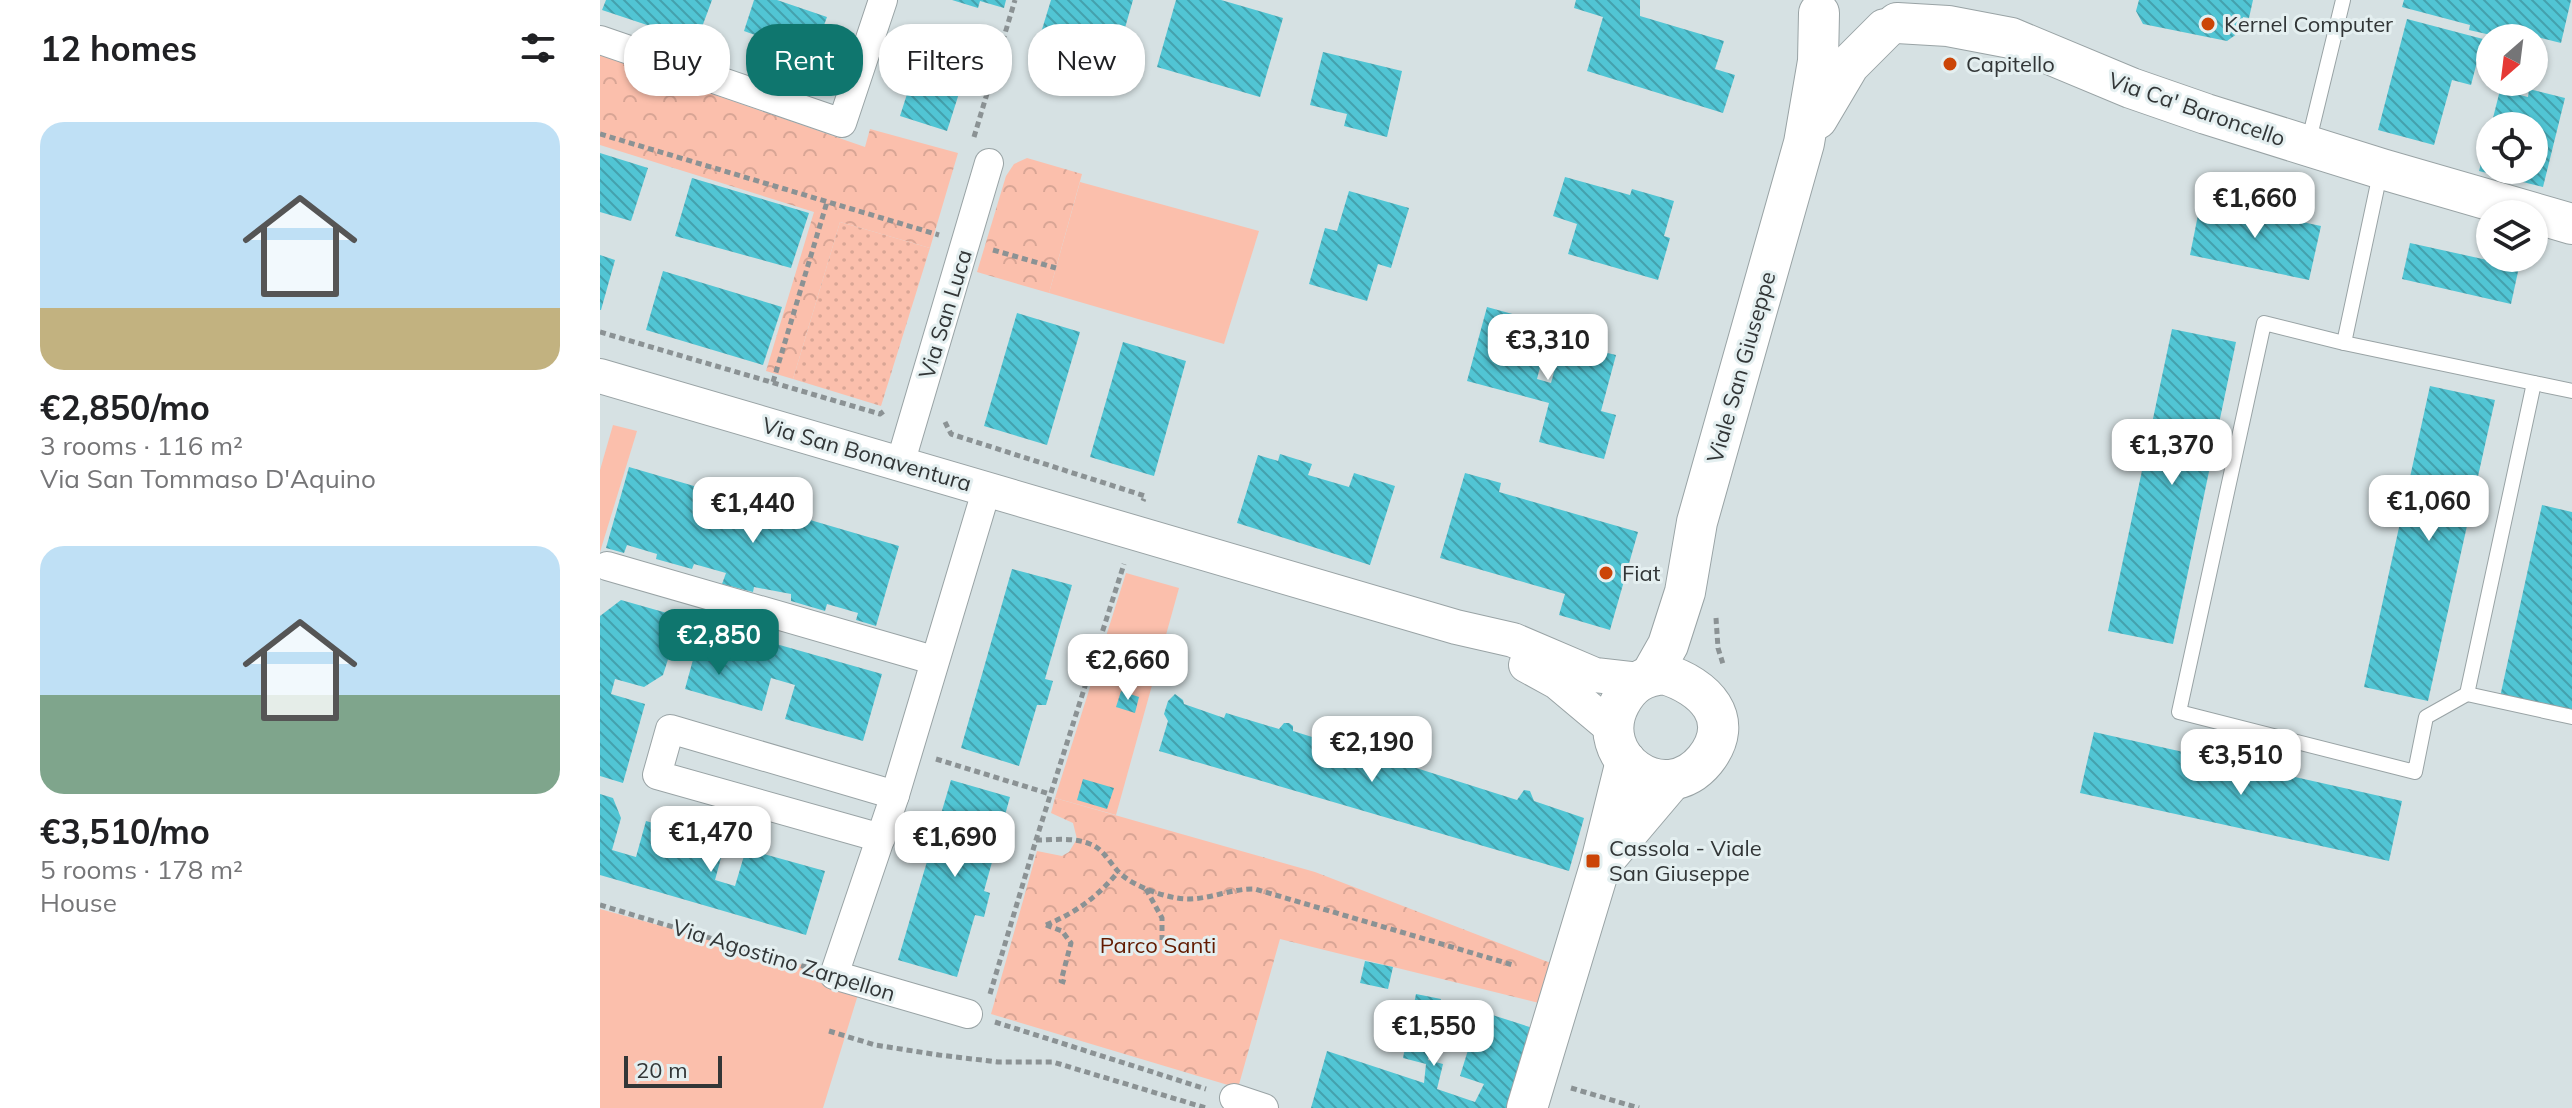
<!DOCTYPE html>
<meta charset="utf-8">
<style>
:root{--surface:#fff;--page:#f6f6f6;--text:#202124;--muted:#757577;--accent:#0f766e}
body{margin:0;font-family:Mulish,sans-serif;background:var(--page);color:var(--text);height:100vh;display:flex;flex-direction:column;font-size:30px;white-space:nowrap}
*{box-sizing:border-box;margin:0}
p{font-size:26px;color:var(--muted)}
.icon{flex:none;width:44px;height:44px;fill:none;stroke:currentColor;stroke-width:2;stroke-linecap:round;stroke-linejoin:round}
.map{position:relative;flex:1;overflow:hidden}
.sheet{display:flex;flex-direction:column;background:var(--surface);width:600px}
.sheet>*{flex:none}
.top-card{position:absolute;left:24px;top:24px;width:760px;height:72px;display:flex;gap:16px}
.needle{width:52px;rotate:208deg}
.controls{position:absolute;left:1876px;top:24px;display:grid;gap:16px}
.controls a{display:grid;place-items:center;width:72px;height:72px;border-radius:50%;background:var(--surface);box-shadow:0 2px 6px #0004;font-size:40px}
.scale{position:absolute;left:24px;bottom:20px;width:98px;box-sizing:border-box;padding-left:8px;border:4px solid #323637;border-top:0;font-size:22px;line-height:28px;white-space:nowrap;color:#323637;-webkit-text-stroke:6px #e4eff0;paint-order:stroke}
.price{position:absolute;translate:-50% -68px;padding:0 18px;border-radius:16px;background:#fff;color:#222;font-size:26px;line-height:52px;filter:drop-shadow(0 2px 4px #0008)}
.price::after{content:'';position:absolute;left:50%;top:48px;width:24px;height:18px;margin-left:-12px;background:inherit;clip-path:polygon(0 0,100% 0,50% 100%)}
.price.selected{background:var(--accent);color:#fff}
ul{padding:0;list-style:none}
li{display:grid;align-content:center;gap:16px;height:424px;padding:0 40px}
li span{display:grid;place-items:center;height:248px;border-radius:24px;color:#555}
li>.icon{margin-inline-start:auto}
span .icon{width:144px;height:144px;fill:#fffc;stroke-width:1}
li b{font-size:34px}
h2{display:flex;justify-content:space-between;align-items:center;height:96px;padding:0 40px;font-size:34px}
.pill{padding:0 28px;border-radius:32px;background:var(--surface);box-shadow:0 2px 6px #0004;font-size:28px;line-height:72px}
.pill.selected{background:var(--accent);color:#fff}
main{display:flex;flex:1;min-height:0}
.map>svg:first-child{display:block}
.grass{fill:#fbbfac}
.park{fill:url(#park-crowns)}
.garden{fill:url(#garden-dots)}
.building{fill:url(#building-back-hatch)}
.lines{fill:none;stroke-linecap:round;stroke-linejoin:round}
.service-casing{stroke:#99a3a5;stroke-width:16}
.minor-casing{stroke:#99a3a5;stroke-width:30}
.tertiary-casing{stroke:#99a3a5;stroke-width:36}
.secondary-casing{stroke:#99a3a5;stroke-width:42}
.path{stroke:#8b9294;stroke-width:5;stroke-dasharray:6 4;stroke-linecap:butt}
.service{stroke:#fff;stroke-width:14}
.minor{stroke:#fff;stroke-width:28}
.tertiary{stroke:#fff;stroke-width:34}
.secondary{stroke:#fff;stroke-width:40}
.poi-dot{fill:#cb4507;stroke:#e4eff0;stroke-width:3}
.labels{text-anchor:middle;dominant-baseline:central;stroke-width:6;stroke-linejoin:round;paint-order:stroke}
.poi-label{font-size:22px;fill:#323637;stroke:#e4eff0;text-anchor:start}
.street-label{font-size:22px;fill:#323637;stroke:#e4eff0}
.park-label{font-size:22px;fill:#621b00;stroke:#e4eff0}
</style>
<main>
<section class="sheet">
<h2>12 homes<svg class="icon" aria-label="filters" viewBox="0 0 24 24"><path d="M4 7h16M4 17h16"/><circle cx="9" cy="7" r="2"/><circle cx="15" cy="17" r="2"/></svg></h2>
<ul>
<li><span style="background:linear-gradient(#bfe0f5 75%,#c2b280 0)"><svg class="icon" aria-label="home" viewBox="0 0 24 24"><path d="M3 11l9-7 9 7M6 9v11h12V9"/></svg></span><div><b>€2,850/mo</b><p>3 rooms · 116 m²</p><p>Via San Tommaso D'Aquino</p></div></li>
<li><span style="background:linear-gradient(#bfe0f5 60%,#7fa58c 0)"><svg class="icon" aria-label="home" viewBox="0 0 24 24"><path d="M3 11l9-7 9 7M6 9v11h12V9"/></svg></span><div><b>€3,510/mo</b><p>5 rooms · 178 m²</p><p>House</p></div></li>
</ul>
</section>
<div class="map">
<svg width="1972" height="1108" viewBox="0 0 1972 1108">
<defs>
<pattern id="park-crowns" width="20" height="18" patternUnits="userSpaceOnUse" patternTransform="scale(2)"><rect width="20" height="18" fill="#fbbfac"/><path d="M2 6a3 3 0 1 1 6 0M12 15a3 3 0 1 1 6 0" fill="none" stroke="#d8a595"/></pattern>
<pattern id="garden-dots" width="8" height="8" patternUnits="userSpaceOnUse" patternTransform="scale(2)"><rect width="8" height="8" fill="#fbbfac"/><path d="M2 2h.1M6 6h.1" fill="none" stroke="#d8a595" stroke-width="1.8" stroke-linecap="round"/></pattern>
<pattern id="building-back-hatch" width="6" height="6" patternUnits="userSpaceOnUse" patternTransform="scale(2)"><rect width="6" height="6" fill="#51c5d4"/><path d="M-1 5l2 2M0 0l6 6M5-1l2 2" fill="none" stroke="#44a1ad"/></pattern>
</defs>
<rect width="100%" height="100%" fill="#d6e1e3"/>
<g class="grass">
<path d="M480,182L659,231L624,344L449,293Z"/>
<path d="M13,425L37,431L0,552V470Z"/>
<path d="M526,573L579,588L516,815L455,798Z"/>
<path d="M0,909L221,970L265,972L223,1108H0Z"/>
</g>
<g class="park">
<path d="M0,55L265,147L270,129L358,153L330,248L240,222L193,379L166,371L214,212L0,145Z"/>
<path d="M427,158L482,174L449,293L377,272L406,176L414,164Z"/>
<path d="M455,798L715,872L961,967L951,1006L680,939L638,1088L391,1014L437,851L462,856L469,852L477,839L473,823L451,813Z"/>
</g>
<path class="garden" d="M240,222L330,248L281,406L193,379Z"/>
<g class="building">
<path d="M6,0H112L102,27L97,25L92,40L2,10Z"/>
<path d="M154,0H177L227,17L220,36L230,39L215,82L161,63L169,40L144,31Z"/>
<path d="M352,0H406L404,8L380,1L378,8Z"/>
<path d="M451,0H533L516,59L440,36Z"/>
<path d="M576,0H621L683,18L660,97L557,67Z"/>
<path d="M976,0H1040V16L1124,41L1115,69L1135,75L1123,113L987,71L1003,17L974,8Z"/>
<path d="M1539,0H1653L1649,18L1643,17L1641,31L1627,41L1543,24L1536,11Z"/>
<path d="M1804,0H1971L1961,43L1912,31L1910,38H1904L1869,30L1870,25L1802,7Z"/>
<path d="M1807,19L1883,39L1871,85L1852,80L1834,145L1778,130Z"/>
<path d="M328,28L375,43L347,131L300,116Z"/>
<path d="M723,52L802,71L787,137L744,126L747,114L710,105Z"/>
<path d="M1929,89L1965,98L1943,187L1879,171L1889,133L1890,170H1934V126H1891L1900,90L1928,97Z"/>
<path d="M0,153L48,168L31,221L0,212Z"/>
<path d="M965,177L1030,195L1032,189L1074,201L1064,236L1070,238L1058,280L968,254L977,224L953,216Z"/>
<path d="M92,178L209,213L191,268L75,236Z"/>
<path d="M749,191L809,208L791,268L778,264L767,301L709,284L725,228L737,231Z"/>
<path d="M1601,200L1721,226L1709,280L1590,255Z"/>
<path d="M1810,243L1919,267L1911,304L1802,279Z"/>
<path d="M0,255L15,260L1,310H0Z"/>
<path d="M63,271L182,307L163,365L46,330Z"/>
<path d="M887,307L934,320L929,340L946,344L937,379L951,383L962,342L1016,355L1001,411L1016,415L1004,459L939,442L949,403L867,381Z"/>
<path d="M417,313L480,332L447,445L384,426Z"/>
<path d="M1572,329L1636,342L1573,644L1508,631Z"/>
<path d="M523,342L586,361L554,476L490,457Z"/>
<path d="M1830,386L1895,400L1828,701L1764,687Z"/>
<path d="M680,454L712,464L708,475L749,487L754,473L795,486L770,565L637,523L658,455L678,461Z"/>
<path d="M29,467L299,546L276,626L256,620L258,613L227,604L225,611L191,601V594L154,587L153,592L122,584L126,573L94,564L92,569L56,559L57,554L27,545L24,553L6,548Z"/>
<path d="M865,473L901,483L899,492L1038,532L1010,630L959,615L965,594L840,558Z"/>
<path d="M1942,505L1972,512V713L1900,697Z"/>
<path d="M412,569L472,585L445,679L453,681L446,705H437L419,766L361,748Z"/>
<path d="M21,600L282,674L263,741L185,719L195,685L171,678L162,711L85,689L94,656L71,650L63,675L44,687L15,679L11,694L45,704L23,783L0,776V616Z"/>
<path d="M521,691L539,697L535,713L516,707Z"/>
<path d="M575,694L583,700L584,704L624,718L626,713L679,729L684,723H689L693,726V731L798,764L805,757L810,758L813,767L917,800L924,790L930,791L934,801L984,818L969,871L559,751L568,721L564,714L568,701Z"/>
<path d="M1494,732L1802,801L1789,861L1480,793Z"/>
<path d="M483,779L514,788L507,809L477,800Z"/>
<path d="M351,780L410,797L384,891L390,893L384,917L375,915L357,977L298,960Z"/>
<path d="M0,794L13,798L21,818L12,850L36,857L46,821L125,843L115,880L135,886L146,849L225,871L206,935L0,875Z"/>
<path d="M765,961L793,967L788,989L760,983Z"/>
<path d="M816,994L841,999L828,1060L843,1064L837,1089L875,1102L884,1084L860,1076L880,1011L939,1030L914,1108H711L727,1051L824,1083L826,1064L803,1058Z"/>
</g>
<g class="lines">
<defs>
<g id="service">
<path d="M1708,144L1743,0"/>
<path d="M1781,169L1744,343L1972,391"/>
<path d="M1744,343L1664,323L1579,712L1815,772L1826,717L1867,694"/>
<path d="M1934,383L1867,694L1972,717"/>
</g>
<g id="minor">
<path d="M0,40L242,123L283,0"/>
<path d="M300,464L389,163"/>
<path d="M7,566L333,660"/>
<path d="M281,838L57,775L70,729L295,795"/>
<path d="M368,1014L234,975L295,795L387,488"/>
<path d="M634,1098L664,1108"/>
</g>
<g id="tertiary">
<path d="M0,376L856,627L913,640L995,675L1039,680"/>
<path d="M926,665L957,682L1013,729"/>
</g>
<g id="secondary">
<path d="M1297,23L1348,26L1411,38L1531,88L1606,114L1782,169L1972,224"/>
<path d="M1217,119L1249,65L1285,29"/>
<path d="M1064,674C1104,686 1138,719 1105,760C1064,810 991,757 1020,703C1030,684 1043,676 1064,674Z"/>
<path d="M1051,675L1068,645L1085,592L1097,522L1204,143L1218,61L1219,13"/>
<path d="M1005,859L1071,781"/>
<path d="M927,1108L1000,866L1026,761"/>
</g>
</defs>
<use href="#service" class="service-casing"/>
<use href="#minor" class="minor-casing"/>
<use href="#tertiary" class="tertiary-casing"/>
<use href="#secondary" class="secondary-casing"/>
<g class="path">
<path d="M0,134L339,235"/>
<path d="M374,137L415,0"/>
<path d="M393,250L456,268"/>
<path d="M0,332L280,414L284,411"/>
<path d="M173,382L227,202"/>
<path d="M345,422L351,434L545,496L543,501"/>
<path d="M1116,618L1118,648L1123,664"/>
<path d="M336,759L450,794"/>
<path d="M436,840C454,840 473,837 490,844C503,849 508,860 516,869C528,884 558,895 577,898C603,903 629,888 655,889L913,965"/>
<path d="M546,889L562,918V940"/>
<path d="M0,905L206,967"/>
<path d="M446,925C477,912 497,897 518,872"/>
<path d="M446,925L462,931L471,943L461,981L467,983"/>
<path d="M390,994L436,840L524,564"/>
<path d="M395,1022L606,1089"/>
<path d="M229,1031L275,1045L339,1055L398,1062H453L606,1108"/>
<path d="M971,1088L1039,1108"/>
</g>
<use href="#service" class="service"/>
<use href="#minor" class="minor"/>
<use href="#tertiary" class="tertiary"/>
<use href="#secondary" class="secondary"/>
</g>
<g class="poi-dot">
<circle cx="1608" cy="24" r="8"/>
<circle cx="1350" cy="64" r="8"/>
<circle cx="1006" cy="573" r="8"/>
<rect x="985" y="853" width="16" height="16" rx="4"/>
</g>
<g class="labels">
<g class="poi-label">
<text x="1624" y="24">Kernel Computer</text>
<text x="1366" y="64">Capitello</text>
<text x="1022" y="573">Fiat</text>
<text x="1009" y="848">Cassola - Viale<tspan x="1009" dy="25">San Giuseppe</tspan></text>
</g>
<g class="street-label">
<text transform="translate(1597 109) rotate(19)">Via Ca' Baroncello</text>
<text transform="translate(345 314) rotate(-73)">Via San Luca</text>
<text transform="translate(1141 367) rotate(-74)">Viale San Giuseppe</text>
<text transform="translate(267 454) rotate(16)">Via San Bonaventura</text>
<text transform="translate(184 960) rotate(17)">Via Agostino Zarpellon</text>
</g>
<g class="park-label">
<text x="558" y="945">Parco Santi</text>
</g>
</g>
</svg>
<div class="controls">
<a><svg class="needle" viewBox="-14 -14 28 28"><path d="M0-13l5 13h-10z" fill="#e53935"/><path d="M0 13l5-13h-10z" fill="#757577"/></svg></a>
<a><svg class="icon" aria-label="locate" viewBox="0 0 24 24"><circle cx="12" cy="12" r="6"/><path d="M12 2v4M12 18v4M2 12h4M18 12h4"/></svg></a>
<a><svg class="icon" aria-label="layers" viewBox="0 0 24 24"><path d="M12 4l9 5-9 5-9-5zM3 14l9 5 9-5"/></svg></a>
</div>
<div class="scale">20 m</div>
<b class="price" style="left:1655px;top:240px">€1,660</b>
<b class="price" style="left:948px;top:382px">€3,310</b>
<b class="price" style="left:1572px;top:487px">€1,370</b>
<b class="price" style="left:1829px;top:543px">€1,060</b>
<b class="price" style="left:153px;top:545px">€1,440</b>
<b class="price selected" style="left:119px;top:677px">€2,850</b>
<b class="price" style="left:528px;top:702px">€2,660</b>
<b class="price" style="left:772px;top:784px">€2,190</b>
<b class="price" style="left:1641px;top:797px">€3,510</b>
<b class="price" style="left:111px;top:874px">€1,470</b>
<b class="price" style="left:355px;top:879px">€1,690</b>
<b class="price" style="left:834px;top:1068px">€1,550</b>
<div class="top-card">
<a class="pill">Buy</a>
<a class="pill selected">Rent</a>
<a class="pill">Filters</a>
<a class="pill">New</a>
</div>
</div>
</main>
